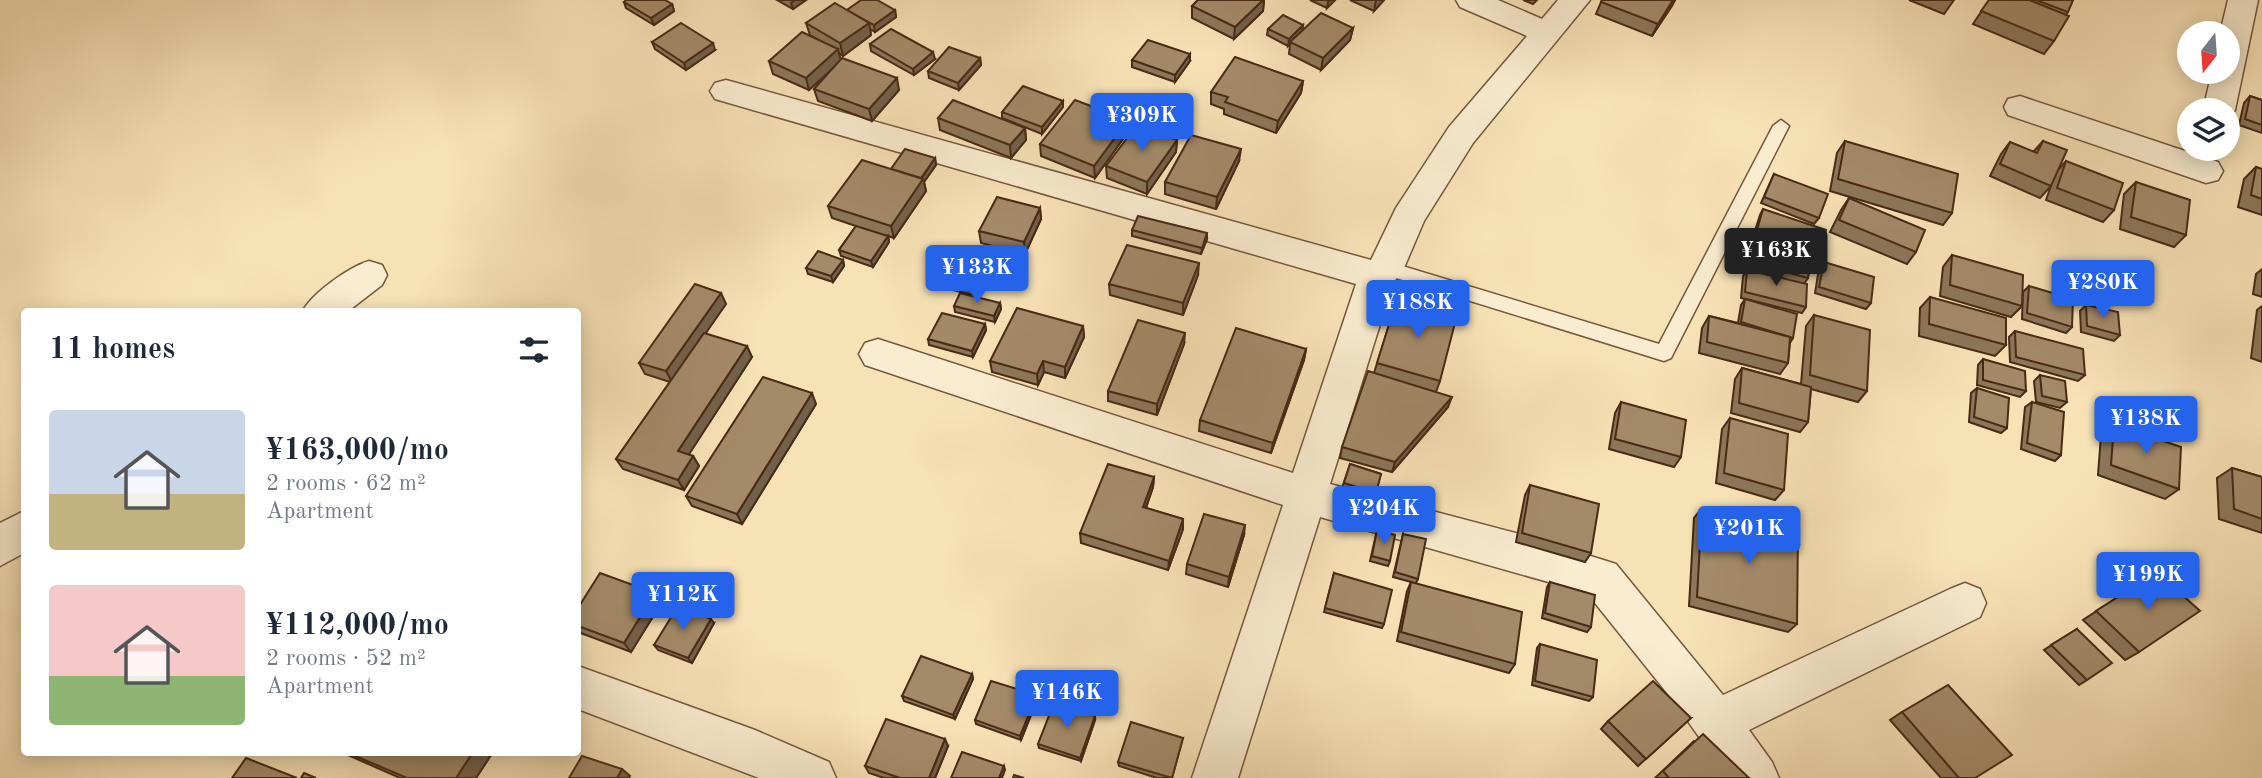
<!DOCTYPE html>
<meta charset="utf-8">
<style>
:root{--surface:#fff;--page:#f2f2f3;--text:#1f2937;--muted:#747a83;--accent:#2563eb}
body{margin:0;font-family:"Old Standard TT",serif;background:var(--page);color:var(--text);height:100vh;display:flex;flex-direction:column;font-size:26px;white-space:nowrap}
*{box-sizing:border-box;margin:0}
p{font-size:23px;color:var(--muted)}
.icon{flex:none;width:38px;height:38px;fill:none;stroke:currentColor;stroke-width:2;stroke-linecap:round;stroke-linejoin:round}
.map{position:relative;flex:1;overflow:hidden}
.drawer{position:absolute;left:21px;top:308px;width:560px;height:448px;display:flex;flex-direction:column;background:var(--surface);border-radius:7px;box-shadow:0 4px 18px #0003}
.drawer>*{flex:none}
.needle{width:46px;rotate:197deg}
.fabs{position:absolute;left:2177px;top:21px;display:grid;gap:14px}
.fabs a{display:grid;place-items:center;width:63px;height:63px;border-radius:50%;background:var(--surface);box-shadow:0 4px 18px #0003;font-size:35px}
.price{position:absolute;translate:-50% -60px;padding:0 16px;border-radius:7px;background:var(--accent);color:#fff;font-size:23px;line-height:46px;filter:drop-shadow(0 2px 4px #0008)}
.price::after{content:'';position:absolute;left:50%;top:42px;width:21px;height:16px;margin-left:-10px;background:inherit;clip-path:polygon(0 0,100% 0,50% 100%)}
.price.on{background:#222;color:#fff}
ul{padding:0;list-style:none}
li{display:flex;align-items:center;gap:21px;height:175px;padding:0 28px}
li span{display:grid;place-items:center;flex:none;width:196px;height:140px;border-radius:7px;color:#555}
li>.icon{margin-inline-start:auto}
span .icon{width:84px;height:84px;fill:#fffc;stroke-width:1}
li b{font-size:30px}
h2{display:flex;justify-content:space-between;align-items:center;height:84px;padding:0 28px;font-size:30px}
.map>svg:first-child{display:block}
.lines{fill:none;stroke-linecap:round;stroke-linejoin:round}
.lane-casing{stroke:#74583d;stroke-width:3}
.street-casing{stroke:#74583d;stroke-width:3}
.lane{fill:#faecd0;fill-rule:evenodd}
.street{fill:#faecd0;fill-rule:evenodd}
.wall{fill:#8c775a;stroke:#482a15;stroke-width:2}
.shaded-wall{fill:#72614a;stroke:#482a15;stroke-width:2}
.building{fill:#a38a69;stroke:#482a15;stroke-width:2}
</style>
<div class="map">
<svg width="2262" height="778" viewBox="0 0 2262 778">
<rect width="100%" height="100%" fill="#f7e2b6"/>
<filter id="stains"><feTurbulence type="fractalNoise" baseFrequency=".00286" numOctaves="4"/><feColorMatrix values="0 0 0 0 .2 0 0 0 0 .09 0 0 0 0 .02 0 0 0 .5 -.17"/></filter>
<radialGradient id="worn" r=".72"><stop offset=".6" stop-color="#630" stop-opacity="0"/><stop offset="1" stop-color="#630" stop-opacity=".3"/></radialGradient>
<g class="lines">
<defs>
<path id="lane" d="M1781,120L1789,126L1671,358L1664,361L1380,273L1377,268L1380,263L1386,261L1659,344L1773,126Z"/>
<g id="street">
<path d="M1456,0H1498L1542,19L1558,0H1590L1473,143L1424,221L1404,268L1393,283L1330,484L1527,536L1616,564L1723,695L1950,589L1965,583L1980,589L1986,603L1980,617L1749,730L1772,762L1779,778H1728L1675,703L1587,593L1320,517L1238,778H1192L1283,505L865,365L859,354L865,343L878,339L1293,473L1356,284L715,99L710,91L715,83L726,80L1371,260L1396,208L1449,127L1527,36L1460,7Z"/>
<path d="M2228,0H2258L2235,110L2228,119V110H2203L2212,72H2228V33H2220Z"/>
<path d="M2020,96L2218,162L2223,171L2218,180L2206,183L2008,115L2004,107L2008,99Z"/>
<path d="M369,261L382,265L387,275L382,285L347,312H302C312,293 349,267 369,261Z"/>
<path d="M24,511V553L0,566V523Z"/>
<path d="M578,666L755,730L829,762L836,778H759L578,709Z"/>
</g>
</defs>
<use href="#lane" class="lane-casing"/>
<use href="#street" class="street-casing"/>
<use href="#lane" class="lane"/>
<use href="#street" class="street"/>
</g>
<g class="wall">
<path d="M777,0H806L793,9Z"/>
<path d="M1198,0H1264L1263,11L1234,39L1192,18V6Z"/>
<path d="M1310,0H1335L1327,8Z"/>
<path d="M1350,0H1384L1374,11Z"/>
<path d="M1523,0H1537L1533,4Z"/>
<path d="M1602,0H1675L1652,36L1596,14Z"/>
<path d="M1909,0H1954L1944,14Z"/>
<path d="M1989,0H2073L2054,41L2044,54L1973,24Z"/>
<path d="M624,2L672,4L674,11L654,25L626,8Z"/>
<path d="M847,10H895L896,17L875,32L870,29L871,35L843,56L839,53L840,60L899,90L872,121L818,101L814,89L835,66L809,90L773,74L769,61L815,38L810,35L806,23Z"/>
<path d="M1303,25L1302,30L1353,28L1350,40L1321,70L1289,54L1290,44L1288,46L1267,35L1268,29Z"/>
<path d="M652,42L715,50L686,70L655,49Z"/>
<path d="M870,44L935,59L914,75L871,51Z"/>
<path d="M980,58L981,65L959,90L929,78L928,71Z"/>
<path d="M1132,60L1190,61L1175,82L1132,67Z"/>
<path d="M1303,81L1301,93L1276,133L1224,114V109L1211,104V92Z"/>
<path d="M2250,96L2262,100V133L2239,125L2244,103Z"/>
<path d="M1063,101V107L1042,134L1002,118V112Z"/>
<path d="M938,118L1025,128L1026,140L1011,158L940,130Z"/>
<path d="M1128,120V132L1095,178L1041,156L1040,144Z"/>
<path d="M1177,140L1176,152L1147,194L1107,178L1106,166Z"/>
<path d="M1845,141L1952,213L1943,225L1830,191L1837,153Z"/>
<path d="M2043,141L2058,170L2066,161L2114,210L2103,222L2046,200L2051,186L2040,198L1990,176L2001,154L2010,142L2033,152Z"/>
<path d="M935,158L936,165L924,182L926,191L894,238L888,236L889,242L873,267L841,256L839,250L856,226L832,218L828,206L891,169Z"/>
<path d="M1239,161L1216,209L1165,194V182Z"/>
<path d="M2256,167L2262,169V215L2238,207L2244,179Z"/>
<path d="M1774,174L1819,218L1814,224L1761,203Z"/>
<path d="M2136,182L2186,235L2174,247L2120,229L2124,194Z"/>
<path d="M1849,198L1916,252L1907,264L1830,232L1841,210Z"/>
<path d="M1040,208L1041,219L1025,254L981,243L979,231Z"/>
<path d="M1763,209L1820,252L1816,258L1811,256L1808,278L1804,284L1806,307L1802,313L1746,299L1793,338L1790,343L1788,363L1780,374L1699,353L1702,328L1709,316L1738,323L1741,305L1745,299L1741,298L1743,276L1747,270L1786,279L1745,268L1749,245L1753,239L1786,248L1753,237L1760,215Z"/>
<path d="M1132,230L1207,239L1201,254L1132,236Z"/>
<path d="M1952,255L2022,306L2011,317L1940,296L1943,267Z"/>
<path d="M987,259L988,265L973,295L949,289L948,283Z"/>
<path d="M843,260L844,266L833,282L808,274L806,268Z"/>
<path d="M1824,262L1871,303L1866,309L1815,293L1819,268Z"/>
<path d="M2262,269V297L2253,294L2256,274Z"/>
<path d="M1198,275L1183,315L1110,295L1109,284Z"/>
<path d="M2029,286L2072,327L2066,333L2022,319L2023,292Z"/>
<path d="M1930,297L2006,345L1995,356L1919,336L1920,308Z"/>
<path d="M1397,299L1440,381L1436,392L1448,407L1392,472L1340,458L1342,447L1374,373Z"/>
<path d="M1000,303L1001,309L995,322L955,312L954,306Z"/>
<path d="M726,304L705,333L752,357L688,455L693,456L699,466L684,490L623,469L616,459L670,382L645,374L639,363Z"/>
<path d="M2086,305L2120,335L2114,341L2081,332L2080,311Z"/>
<path d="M2262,306V362L2251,358L2257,310Z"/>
<path d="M1814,315L1867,391L1858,402L1811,389L1808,422L1800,432L1731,413L1735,379L1742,368L1801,384L1806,326Z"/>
<path d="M985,324L986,330L973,357L929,345L928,339Z"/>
<path d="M1083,326L1084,337L1065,378L1044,372L1038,385L992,372L990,361Z"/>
<path d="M2015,331L2085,375L2078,381L2010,362L2009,337Z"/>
<path d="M1184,344L1157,415L1108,401V391Z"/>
<path d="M1306,349L1304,360L1271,453L1199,431L1200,420Z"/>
<path d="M1983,359L2026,391L2020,397L1977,385L1978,365Z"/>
<path d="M2040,375L2067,402L2060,408L2036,402L2034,381Z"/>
<path d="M1977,388L2007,428L2001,433L1969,422L1971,393Z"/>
<path d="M1621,402L1681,457L1674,467L1609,449L1615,413Z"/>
<path d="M2032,402L2061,455L2055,461L2021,449L2025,407Z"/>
<path d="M816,404L742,524L692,506L686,496Z"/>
<path d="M1730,418L1784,490L1775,500L1716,483L1722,429Z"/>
<path d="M2114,424L2179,489L2165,499L2098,475L2101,435Z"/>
<path d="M1350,464L1381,474L1374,498L1342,488Z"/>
<path d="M2232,468L2262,477V533L2219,519L2217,478Z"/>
<path d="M1154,477L1153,487L1146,508L1183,519V529L1168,570L1081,543L1080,533Z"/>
<path d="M1530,485L1591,553L1585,562L1516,542L1525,495Z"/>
<path d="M1702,508L1797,624L1788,632L1689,606L1694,518Z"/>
<path d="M1377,530L1390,561L1388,566L1370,561Z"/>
<path d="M1403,534L1418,579L1416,583L1515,664L1509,673L1397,641L1407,591L1411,582L1393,577Z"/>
<path d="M1244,535L1228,587L1186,574L1187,564Z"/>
<path d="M2157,572L2139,652L2125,660L2083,620Z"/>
<path d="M1334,573L1384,624L1382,628L1324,612Z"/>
<path d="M1550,582L1591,627L1587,632L1542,618L1547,587Z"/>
<path d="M662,602L631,652L578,632V608Z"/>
<path d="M714,623L692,663L658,650L654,645Z"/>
<path d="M2077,629L2087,680L2079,685L2044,650Z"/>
<path d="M1540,644L1593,697L1589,701L1532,685L1537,648Z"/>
<path d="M972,674L973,679L955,719L904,701L902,696Z"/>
<path d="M1037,695V700L1021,740L976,724L975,720Z"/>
<path d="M1902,712L1975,778H1941L1890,720Z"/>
<path d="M1691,718L1638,766L1601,729L1608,721Z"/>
<path d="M1095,720L1081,761L1039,748L1038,744Z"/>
<path d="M1183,738L1172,778H1157L1119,766L1118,762Z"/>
<path d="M1694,741L1749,778H1655Z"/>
<path d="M948,746L935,778H884L869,773L865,766Z"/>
<path d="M341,752H493L476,778H400Z"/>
</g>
<g class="shaded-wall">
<path d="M795,0H806L793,9L791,3Z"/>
<path d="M1263,0H1264L1263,11L1234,39L1235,27Z"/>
<path d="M1330,0H1335L1327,8L1328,2Z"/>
<path d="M1376,0H1384L1374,11Z"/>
<path d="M1673,0H1675L1672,6L1652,36L1658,24Z"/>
<path d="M672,4L674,11L654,25L651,18Z"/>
<path d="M895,10L896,17L875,32L874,25Z"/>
<path d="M869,23L871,35L843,56L840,43Z"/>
<path d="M1303,25L1302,32L1288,46L1289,39Z"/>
<path d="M1353,28L1350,40L1321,70L1323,58Z"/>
<path d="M713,43L715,50L686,70L684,63Z"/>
<path d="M838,49L841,61L809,90L806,78Z"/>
<path d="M933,52L935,59L914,75L913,69Z"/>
<path d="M1190,54V61L1175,82V75Z"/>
<path d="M980,58L981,65L959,90L958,83Z"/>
<path d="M897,78L899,90L872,121L869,109Z"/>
<path d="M1303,81L1301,93L1276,133L1278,121Z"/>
<path d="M1063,101V107L1042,134V127Z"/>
<path d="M1128,120V132L1095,178L1094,166Z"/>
<path d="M1025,128L1026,140L1011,158L1010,145Z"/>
<path d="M1177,140L1176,152L1147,194V182Z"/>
<path d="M1241,149L1239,161L1216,209L1217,197Z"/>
<path d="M935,158L936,165L924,182L926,191L894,238L891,226Z"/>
<path d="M1040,208L1041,219L1025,254L1024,242Z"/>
<path d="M1207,233V239L1201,254L1202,248Z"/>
<path d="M888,236L889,242L873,267L871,261Z"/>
<path d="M987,259L988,265L973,295L972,289Z"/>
<path d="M843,260L844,266L833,282L831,276Z"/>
<path d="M1199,263L1198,275L1183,315V303Z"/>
<path d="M721,293L726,304L672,382L666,371Z"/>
<path d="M1000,303L1001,309L995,322L994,316Z"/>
<path d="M985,324L986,330L973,357L972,351Z"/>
<path d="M1083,326L1084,337L1065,378V367Z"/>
<path d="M1185,333L1184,344L1157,415V404Z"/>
<path d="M747,346L752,357L684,462L678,451Z"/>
<path d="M1306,349L1304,360L1271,453L1273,443Z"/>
<path d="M1043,361L1044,372L1038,385L1037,374Z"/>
<path d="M812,393L816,404L742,524L737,514Z"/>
<path d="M1452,397L1448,407L1392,472L1395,462Z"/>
<path d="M693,456L699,466L684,490L678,480Z"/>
<path d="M1154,477L1153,487L1143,516V507Z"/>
<path d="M1183,519V529L1168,570L1169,561Z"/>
<path d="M1245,525L1244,535L1228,587L1229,577Z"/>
<path d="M655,593L662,602L631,652L624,643Z"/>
<path d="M711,619L714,623L692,663L688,658Z"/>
<path d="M972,674L973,679L955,719L953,715Z"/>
<path d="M1037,695V700L1021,740L1020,736Z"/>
<path d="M1095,716V720L1081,761L1080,758Z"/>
<path d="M945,739L948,746L935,778H929Z"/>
<path d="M473,752H493L476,778H456Z"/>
<path d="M1004,766L1005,770L1002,778H999Z"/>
<path d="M622,769L630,776L629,778H617Z"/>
</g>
<g class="building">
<path d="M626,0H665L672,4L651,18L624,2Z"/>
<path d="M861,0H877L895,10L874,25L847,10Z"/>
<path d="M1198,0H1263L1235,27L1192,6Z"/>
<path d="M1602,0H1673L1658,24L1601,2Z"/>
<path d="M1989,0H2029L2069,16L2054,41L1981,11Z"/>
<path d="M2036,0H2073L2068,12Z"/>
<path d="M835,3L869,23L840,43L806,23Z"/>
<path d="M1321,13L1353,28L1323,58L1290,42Z"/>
<path d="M1283,15L1303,25L1289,39L1268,29Z"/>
<path d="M681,23L713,43L684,63L652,42Z"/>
<path d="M891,29L933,52L913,69L870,44Z"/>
<path d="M802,32L838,49L806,78L769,61Z"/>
<path d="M1148,40L1190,54L1175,75L1132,60Z"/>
<path d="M949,47L980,58L958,83L928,71Z"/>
<path d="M1235,57L1303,81L1278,121L1225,102L1228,97L1211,92Z"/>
<path d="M842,58L897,78L869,109L814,89Z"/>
<path d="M1023,86L1063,101L1042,127L1002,112Z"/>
<path d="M2250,96L2262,100V125L2245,119Z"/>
<path d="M953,100L1025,128L1010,145L938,118Z"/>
<path d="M1075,100L1128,120L1094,166L1040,144Z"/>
<path d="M1137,125L1177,140L1147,182L1106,166Z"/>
<path d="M1191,135L1241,149L1217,197L1165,182Z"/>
<path d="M1845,141L1958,174L1952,213L1838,179Z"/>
<path d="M2043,141L2067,150L2051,186L2000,164L2010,142L2037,153Z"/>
<path d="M905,149L935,158L921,178L891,169Z"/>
<path d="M862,160L923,179L891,226L828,206Z"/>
<path d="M2066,161L2123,183L2114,210L2057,188Z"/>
<path d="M2256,167L2262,169V199L2251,195Z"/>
<path d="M1774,174L1828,194L1819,218L1764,197Z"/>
<path d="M2136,182L2190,200L2186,235L2131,217Z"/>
<path d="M997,197L1040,208L1024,242L979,231Z"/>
<path d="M1849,198L1925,230L1916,252L1839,220Z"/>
<path d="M1763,209L1826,230L1820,252L1757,230Z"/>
<path d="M1138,216L1207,233L1202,248L1132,230Z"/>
<path d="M856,226L888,236L871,261L839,250Z"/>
<path d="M1753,239L1811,255L1808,278L1749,262Z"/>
<path d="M1127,245L1199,263L1183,303L1109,284Z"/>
<path d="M818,251L843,260L831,276L806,268Z"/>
<path d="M964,253L987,259L972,289L948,283Z"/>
<path d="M1952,255L2023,275L2022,306L1950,285Z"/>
<path d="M1824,262L1874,277L1871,303L1819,287Z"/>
<path d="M1747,270L1807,284L1806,307L1745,292Z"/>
<path d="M695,284L721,293L666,371L639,363Z"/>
<path d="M2029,286L2073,299L2072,327L2027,313Z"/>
<path d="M960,293L1000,303L994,316L954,306Z"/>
<path d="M1930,297L2006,318V345L1929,324Z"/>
<path d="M1397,299L1457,315L1440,381L1377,363Z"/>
<path d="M1745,299L1797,314L1793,338L1741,322Z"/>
<path d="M2086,305L2118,312L2120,335L2087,326Z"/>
<path d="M1017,308L1083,326L1065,367L1043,361L1037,374L990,361Z"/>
<path d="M942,313L985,324L972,351L928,339Z"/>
<path d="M1814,315L1870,330L1867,391L1810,375Z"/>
<path d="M1709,316L1790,337L1788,363L1707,342Z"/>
<path d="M1138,320L1185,333L1157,404L1108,391Z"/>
<path d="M1236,328L1306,349L1273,443L1200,420Z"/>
<path d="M2015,331L2083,349L2085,375L2016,357Z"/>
<path d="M704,333L747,346L678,451L693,456L678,480L616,459Z"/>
<path d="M1983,359L2025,371L2026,391L1983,380Z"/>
<path d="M1742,368L1811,387L1808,422L1739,403Z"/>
<path d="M1368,371L1452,397L1395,462L1342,447Z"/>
<path d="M2040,375L2065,381L2067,402L2042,396Z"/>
<path d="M763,377L812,393L737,514L686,496Z"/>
<path d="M1977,388L2009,398L2007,428L1974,417Z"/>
<path d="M1621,402L1686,420L1681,457L1615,439Z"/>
<path d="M2032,402L2064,412L2061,455L2027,443Z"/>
<path d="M1730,418L1788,434L1784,490L1724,473Z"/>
<path d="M2114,424L2181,447L2179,489L2111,465Z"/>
<path d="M1108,464L1154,477L1143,507L1183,519L1169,561L1080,533Z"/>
<path d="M1350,464L1381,474L1376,493L1344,483Z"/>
<path d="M2232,468L2262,477V519L2234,509Z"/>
<path d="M1530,485L1599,504L1591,553L1522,533Z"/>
<path d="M1702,508L1798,532L1797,624L1697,597Z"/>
<path d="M1204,514L1245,525L1229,577L1187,564Z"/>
<path d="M1377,530L1395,535L1390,561L1372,556Z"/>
<path d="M1403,534L1426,539L1418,579L1395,572Z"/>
<path d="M2157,572L2200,611L2139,652L2096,611Z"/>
<path d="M600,573L655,593L624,643L578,626V608Z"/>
<path d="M1334,573L1392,590L1384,624L1325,608Z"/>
<path d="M1411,582L1522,612L1515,664L1401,632Z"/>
<path d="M1550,582L1595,595L1591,627L1545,613Z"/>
<path d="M678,606L711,619L688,658L654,645Z"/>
<path d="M2077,629L2112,663L2087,680L2051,645Z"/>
<path d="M1540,644L1597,660L1593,697L1535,681Z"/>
<path d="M921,656L972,674L953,715L902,696Z"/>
<path d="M991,681L1037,695L1020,736L975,720Z"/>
<path d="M1653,681L1691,718L1646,759L1608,721Z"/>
<path d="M1948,685L2012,755L1975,778H1959L1902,712Z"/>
<path d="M1054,703L1095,716L1080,758L1038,744Z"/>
<path d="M886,719L945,739L929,778H900L865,766Z"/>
<path d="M1131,722L1183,738L1172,778L1118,762Z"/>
<path d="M1703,734L1749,778H1669L1663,771Z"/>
<path d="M346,752H473L456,778H407Z"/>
<path d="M962,752L1004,766L999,778H951Z"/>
<path d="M582,756L622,769L617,778H569Z"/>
<path d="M246,758L297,778H232Z"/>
<path d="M304,773L316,778H301Z"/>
<path d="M1014,775L1024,778H1013Z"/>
</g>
<rect width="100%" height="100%" filter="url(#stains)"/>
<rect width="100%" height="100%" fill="url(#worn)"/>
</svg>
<div class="fabs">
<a><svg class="needle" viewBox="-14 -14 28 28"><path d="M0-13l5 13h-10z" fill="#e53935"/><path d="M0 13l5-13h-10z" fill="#747a83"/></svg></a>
<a><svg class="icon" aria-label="layers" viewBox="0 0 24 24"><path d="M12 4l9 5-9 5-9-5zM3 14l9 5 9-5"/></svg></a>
</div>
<b class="price" style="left:1142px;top:153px">¥309K</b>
<b class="price on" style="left:1776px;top:288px">¥163K</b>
<b class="price" style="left:977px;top:305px">¥133K</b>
<b class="price" style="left:2103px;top:320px">¥280K</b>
<b class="price" style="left:1418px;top:340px">¥188K</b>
<b class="price" style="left:2146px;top:456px">¥138K</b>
<b class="price" style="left:1384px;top:546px">¥204K</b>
<b class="price" style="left:1749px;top:566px">¥201K</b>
<b class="price" style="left:2148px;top:612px">¥199K</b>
<b class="price" style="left:683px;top:632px">¥112K</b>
<b class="price" style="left:1067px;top:730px">¥146K</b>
<section class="drawer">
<h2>11 homes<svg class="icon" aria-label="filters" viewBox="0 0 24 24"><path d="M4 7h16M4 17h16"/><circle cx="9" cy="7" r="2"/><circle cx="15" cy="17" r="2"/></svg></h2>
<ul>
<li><span style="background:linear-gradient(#c9d6e8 60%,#c2b280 0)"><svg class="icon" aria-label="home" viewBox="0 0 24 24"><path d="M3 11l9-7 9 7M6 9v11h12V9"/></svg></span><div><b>¥163,000/mo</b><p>2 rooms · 62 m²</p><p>Apartment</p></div></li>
<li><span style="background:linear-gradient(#f6c9c9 65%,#8fb573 0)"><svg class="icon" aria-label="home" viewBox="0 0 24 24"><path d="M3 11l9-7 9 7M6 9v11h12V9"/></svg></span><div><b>¥112,000/mo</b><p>2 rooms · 52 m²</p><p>Apartment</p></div></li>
</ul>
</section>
</div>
